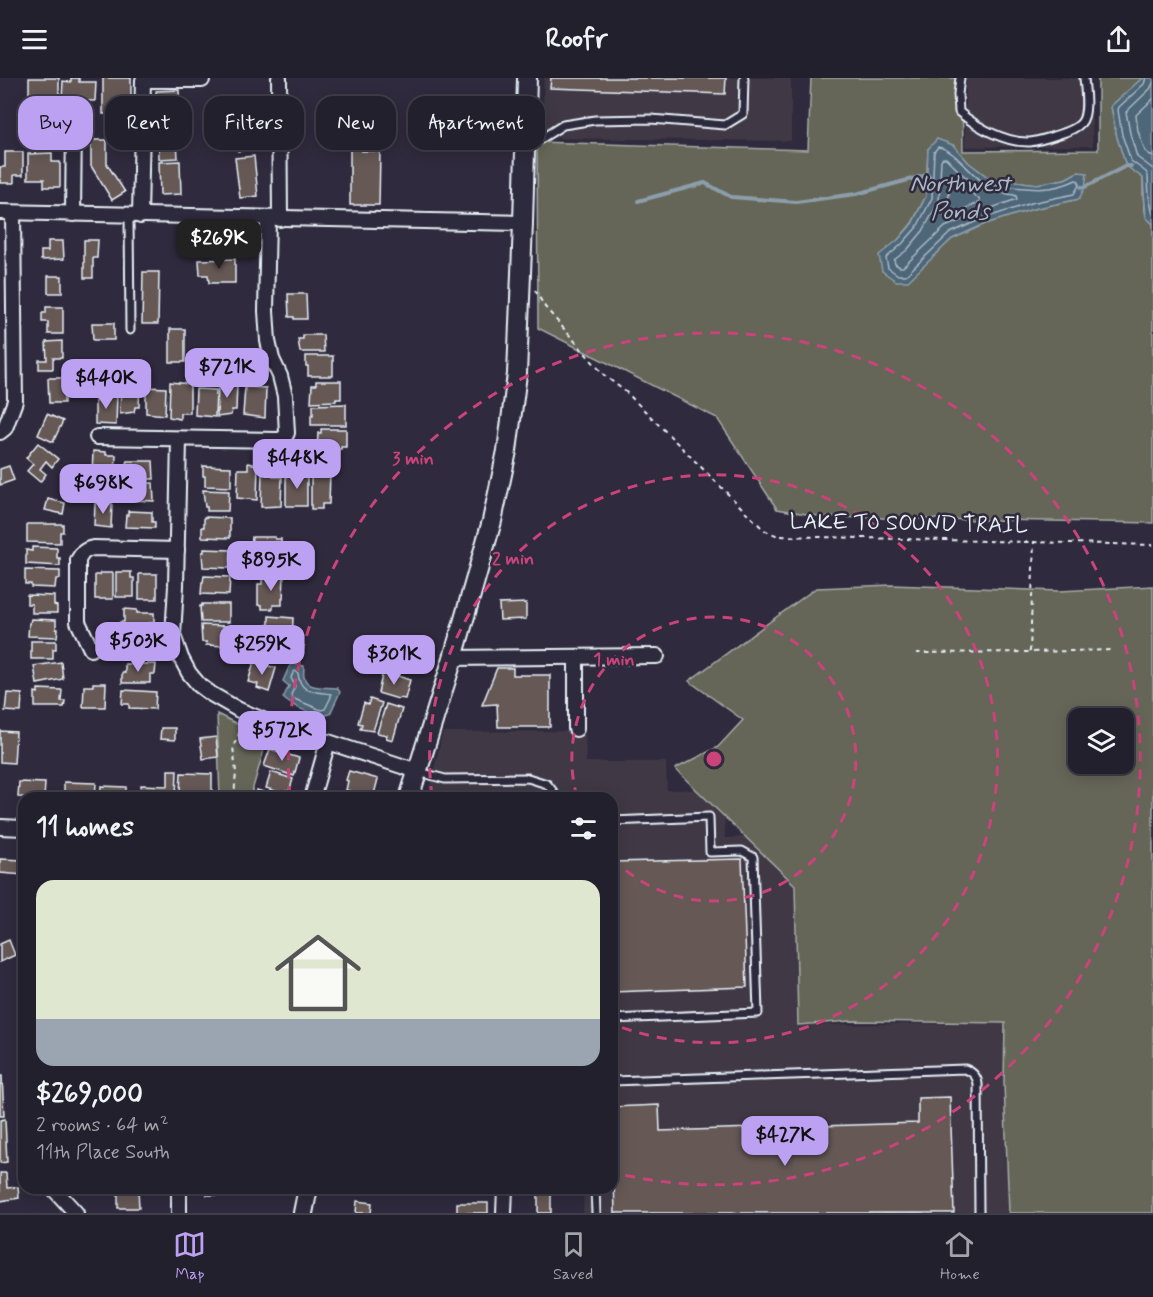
<!DOCTYPE html>
<meta charset="utf-8">
<style>
:root{--surface:#23202e;--page:#2b2836;--text:#f1f3f6;--muted:#a3a3aa;--line:#403e4a;--accent:#bca0f2}
body{margin:0;font-family:Mynerve,sans-serif;background:var(--page);color:var(--text);height:100vh;display:flex;flex-direction:column;font-size:22px;white-space:nowrap}
*{box-sizing:border-box;margin:0}
p{font-size:20px;color:var(--muted)}
.icon{flex:none;width:33px;height:33px;fill:none;stroke:currentColor;stroke-width:2;stroke-linecap:round;stroke-linejoin:round}
.map{position:relative;flex:1;overflow:hidden}
.drawer{position:absolute;left:18px;top:714px;width:600px;height:402px;display:flex;flex-direction:column;background:var(--surface);border-radius:18px;box-shadow:0 3px 15px #0003,0 0 0 2px var(--line)}
.drawer>*{flex:none}
.top-card{position:absolute;left:18px;top:18px;width:600px;height:54px;display:flex;gap:12px}
.buttons{position:absolute;left:1068px;top:630px;display:grid;gap:12px}
.buttons a{display:grid;place-items:center;width:66px;height:66px;border-radius:12px;background:var(--surface);box-shadow:0 3px 15px #0003,0 0 0 2px var(--line);font-size:30px}
.price{position:absolute;translate:-50% -51px;padding:0 14px;border-radius:12px;background:var(--accent);color:#111;font-size:20px;line-height:39px;filter:drop-shadow(0 2px 3px #0008)}
.price::after{content:'';position:absolute;left:50%;top:36px;width:18px;height:14px;margin-left:-9px;background:inherit;clip-path:polygon(0 0,100% 0,50% 100%)}
.price.current{background:#222;color:#fff}
ul{padding:0;list-style:none}
li{display:grid;align-content:center;gap:12px;height:318px;padding:0 18px}
li+li{border-top:2px solid var(--line)}
li span{display:grid;place-items:center;height:186px;border-radius:18px;color:#555}
li>.icon{margin-inline-start:auto}
span .icon{width:108px;height:108px;fill:#fffc;stroke-width:1}
li b{font-size:26px}
h2{display:flex;justify-content:space-between;align-items:center;height:72px;padding:0 18px;font-size:26px}
.tag{padding:0 21px;border-radius:18px;background:var(--surface);box-shadow:0 3px 15px #0003,0 0 0 2px var(--line);font-size:21px;line-height:54px}
.tag.current{background:var(--accent);color:#111}
header{display:flex;justify-content:space-between;align-items:center;height:78px;padding:0 18px;background:var(--surface);font-size:27px;font-weight:700}
.tab-bar{display:flex;justify-content:space-around;align-items:center;height:84px;border-top:2px solid var(--line);background:var(--surface);font-size:16px;color:var(--muted)}
.tab-bar a{display:grid;justify-items:center;gap:3px}
.tab-bar .current{color:var(--accent)}
.map>svg:first-child{display:block}
.built{fill:#3f3844}
.green{fill:#656658;stroke:#a6aca8;stroke-width:1.5;fill-rule:evenodd}
.water{fill:#4e6678;stroke:#8c9eab;stroke-width:1.5}
.lines{fill:none;stroke-linecap:round;stroke-linejoin:round}
.shore{stroke:#aab9c5;stroke-width:1.5}
.stream{stroke:#8c9eab;stroke-width:4}
.building{fill:#655854;stroke:#e8f1f8;stroke-width:1.5}
.lane-casing{stroke:#e8f1f8;stroke-width:11}
.street-casing{stroke:#e8f1f8;stroke-width:18}
.secondary-casing{stroke:#e8f1f8;stroke-width:22}
.path{stroke:#e8f1f8;stroke-width:2;stroke-dasharray:4.5 4.5;stroke-linecap:butt}
.lane{stroke:#2f2a3d;stroke-width:7}
.street{stroke:#2f2a3d;stroke-width:14}
.secondary{stroke:#2f2a3d;stroke-width:18}
.ring{fill:none;stroke:#ca437a;stroke-width:3;stroke-dasharray:10 8}
.labels{text-anchor:middle;dominant-baseline:central;stroke-width:5;stroke-linejoin:round;paint-order:stroke}
.street-label{font-size:22px;fill:#e8f1f8;stroke:#2f2a3d}
.water-label{font-size:24px;font-style:italic;fill:#aab9c5;stroke:#2f2a3d}
.centre{fill:#ca437a;stroke:#2f2a3d;stroke-width:3}
.ring-label{font-size:18px;text-anchor:middle;font-weight:bold;fill:#ca437a;stroke:#2f2a3d;stroke-width:5;stroke-linejoin:round;paint-order:stroke}
</style>
<header><svg class="icon" aria-label="menu" viewBox="0 0 24 24"><path d="M4 6h16M4 12h16M4 18h16"/></svg>Roofr<svg class="icon" aria-label="share" viewBox="0 0 24 24"><path d="M12 15V3M7 8l5-5 5 5M5 13v7h14v-7"/></svg></header>
<div class="map">
<svg width="1153" height="1135" viewBox="0 0 1153 1135">
<rect width="100%" height="100%" fill="#2f2a3d"/>
<filter id="ink" filterUnits="userSpaceOnUse"><feTurbulence type="fractalNoise" baseFrequency=".0167" numOctaves="2"/><feDisplacementMap in="SourceGraphic" scale="12" xChannelSelector="R" yChannelSelector="G"/><feConvolveMatrix kernelMatrix="1 2 1 2 8 2 1 2 1" color-interpolation-filters="sRGB"/></filter>
<g filter="url(#ink)">
<g class="built">
<path d="M544,0H791V63L542,60Z"/>
<path d="M966,0H1090L1093,68L965,69Z"/>
<path d="M585,653L586,684H666L667,712L724,711L725,760L758,758L795,807L798,947L1005,945L1008,1135H583L584,1110H612V720H427L443,654Z"/>
</g>
<g class="green">
<path d="M811,0H962L963,73L1098,72V0H1144L1139,3L1111,28L1117,59L1126,87L1143,100V119L1146,139L1153,146V445L824,439L777,431L717,340L538,250L537,64L808,72ZM953,67L969,85L989,100L1037,106L1065,101L1078,94L1079,121L1033,131L985,146L952,161L930,181L898,162L912,145L926,118L928,71Z"/>
<path d="M892,507L1060,513L1153,508V1135H1009L1004,1005L1005,945L851,943L798,947L795,807L675,691L718,669L743,642L689,603L816,510ZM1124,640V686H1078V640Z"/>
<path d="M217,636L260,657L268,658L250,720H220Z"/>
</g>
<g class="water">
<path d="M1144,0H1153V146L1146,139L1143,100L1126,88L1117,59L1111,28L1139,3Z"/>
<path d="M937,61L953,67L969,85L989,100L1037,106L1065,101L1078,94L1087,95L1085,109L1079,121L1033,131L985,146L952,161L908,203H896L882,193L879,177L898,162L912,146L926,118L928,71Z"/>
<path d="M294,586L304,588C304,592 303,596 304,599C308,613 327,608 337,610L340,614L330,636C317,640 293,629 283,620L289,608L283,603L290,587Z"/>
</g>
<g class="lines">
<g class="shore">
<path d="M1146,0L1144,6L1119,29L1118,32L1122,57L1131,83L1146,94L1148,98L1149,119L1153,137"/>
<path d="M1153,5L1150,11L1126,34L1130,55L1137,79L1153,91"/>
<path d="M1153,21L1136,37L1138,53L1145,73L1153,79"/>
<path d="M938,69C956,72 969,96 985,105C991,108 998,107 1004,108C1031,111 1051,114 1076,102L1079,103V107L1074,116L1031,125L982,141L950,155L906,197H898L888,190L886,180L902,166L917,149L932,120L934,74Z"/>
<path d="M943,80H946L961,95L982,112L1014,117L1016,118L1017,121L980,134L945,149L903,189H900L895,186L894,182L907,172L923,153L939,123L941,82Z"/>
<path d="M952,101L978,120L980,123L978,125L945,139L943,135L948,125L950,104Z"/>
<path d="M295,593L298,595C300,617 316,613 331,616V619L325,631L321,632L292,620L291,617L295,608L291,600L293,595Z"/>
</g>
<g class="stream">
<path d="M1081,109H1085L1126,88H1131"/>
<path d="M638,123L705,105L731,119L796,124L856,116L927,97L930,99"/>
</g>
</g>
<g class="building">
<path d="M29,0H59V25H49V17H29Z"/>
<path d="M71,0H79V4H96L95,23L62,22L63,3L71,4Z"/>
<path d="M103,0H131V27H113V36H103Z"/>
<path d="M551,0H726L725,16L550,10Z"/>
<path d="M179,12L180,39L165,40V31H157L156,13Z"/>
<path d="M249,31L256,71L238,73L231,34Z"/>
<path d="M350,33H362V73H380L379,127H350Z"/>
<path d="M176,46L178,80L159,81L158,47Z"/>
<path d="M91,62H107V86L125,114L112,122L91,88Z"/>
<path d="M5,74H23V97H14V105H0V89H5Z"/>
<path d="M52,75V84H60V109H44V101H28V76Z"/>
<path d="M254,78L258,118L240,120L235,80Z"/>
<path d="M180,83L181,116L160,117L159,84Z"/>
<path d="M84,162H98L97,180H93V200H84Z"/>
<path d="M48,163H63L64,181L41,182V173H48Z"/>
<path d="M235,181V205H209L208,197H200L199,182Z"/>
<path d="M143,194H159L158,246H142Z"/>
<rect x="48" y="198" width="14" height="17"/>
<path d="M288,216H306L307,241H294V239H289Z"/>
<path d="M46,229H63V256H48V244H42V235H46Z"/>
<path d="M92,245H114V262H93Z"/>
<rect x="170" y="251" width="15" height="33"/>
<path d="M303,257H323L324,274H300L298,261H303Z"/>
<path d="M62,263V280H53V291H39V282H47L46,264Z"/>
<path d="M306,278H333V298H308V288H306Z"/>
<path d="M48,300H64V325H49Z"/>
<path d="M121,302H140L139,329H135L134,334L120,336Z"/>
<path d="M316,303H341V321H336V323L311,324L312,307H316Z"/>
<path d="M170,304L190,306V335H180V341L169,339Z"/>
<path d="M218,305H237L236,332H232L231,337L217,339Z"/>
<path d="M146,309L166,310L165,337L146,335Z"/>
<path d="M245,309L266,310L265,340L243,337Z"/>
<path d="M196,311L216,312L215,339L195,337Z"/>
<path d="M106,316L117,317L116,347L95,346V321H106Z"/>
<path d="M346,326V347H311V337H313V327Z"/>
<path d="M47,336L63,343L53,364L38,357Z"/>
<path d="M321,351H346V369H341V371L317,372L318,355H321Z"/>
<path d="M38,365L58,381L52,389L46,383L40,391L46,396L40,404L27,393L33,386L26,380Z"/>
<path d="M93,373L106,374V377H116L115,398H113V405L101,404V400L92,399Z"/>
<path d="M127,383H153L154,401H128L129,396H127Z"/>
<path d="M248,385L258,387L257,422L237,420L238,391H248Z"/>
<path d="M9,388L14,402L0,407V391Z"/>
<path d="M203,388L231,389V409L205,408V398H203Z"/>
<path d="M267,392H273V399H282L281,428L261,429L262,394H267Z"/>
<path d="M322,394H330L329,426H322V431H311V396H322Z"/>
<path d="M297,395H307V428H286V397L297,398Z"/>
<path d="M130,405H153L154,423L130,422Z"/>
<path d="M203,412L229,413L228,433H207V429H205Z"/>
<path d="M48,421L65,425L63,436L45,432Z"/>
<path d="M95,425H112L111,450L94,448Z"/>
<path d="M128,433L152,434V444H155V450L125,449L126,437H128Z"/>
<path d="M204,439L230,440V460L202,459V449H204Z"/>
<path d="M27,446H63V454H60V465L27,464Z"/>
<path d="M252,459H275V461H281L282,480L265,482L264,487L253,486V481H250Z"/>
<path d="M32,469L57,470V480H60V488L26,486V472L32,473Z"/>
<path d="M204,471L231,472L230,490L203,489L202,474H204Z"/>
<path d="M25,492L60,493V501H56L55,510L31,509V506H25Z"/>
<path d="M116,494H131V500H134V519H116Z"/>
<path d="M100,495H113V521H95V497H100Z"/>
<rect x="139" y="496" width="18" height="25"/>
<path d="M204,498L230,499L229,517L201,516L202,504H203Z"/>
<path d="M262,498H284L283,520H282V527H273V531H262V527H258V506H262Z"/>
<path d="M27,517L54,518V527L57,528V535H32V526H27Z"/>
<path d="M526,525V541L500,542L499,526Z"/>
<path d="M202,526H229V544H201L200,528H202Z"/>
<path d="M124,531L137,532V535H154V545H149V555H120V544H124Z"/>
<path d="M269,538L293,540L292,565H288V568L280,567V573H268L269,567H266V564H265V558H267V555H265L266,547H269Z"/>
<path d="M31,541L56,542V551H58L57,559L28,558L29,545H30Z"/>
<path d="M201,547L226,548V568L206,567L207,564H202Z"/>
<path d="M132,560L152,561V569H156V580H152V582L127,581L129,564H132Z"/>
<path d="M31,563H56V571H53V581H31Z"/>
<path d="M61,584L63,601L37,606L34,588Z"/>
<path d="M254,584L276,590L269,614L257,610L258,606L248,604Z"/>
<path d="M125,586H156L155,596H150V605H122V595H125Z"/>
<path d="M497,590H513V597H550V649H498L497,626L482,627Z"/>
<path d="M383,593L410,602L405,621L399,620L398,621L378,615Z"/>
<path d="M93,605H106L105,629H83L84,608H93Z"/>
<path d="M38,611L62,612L61,623H65L64,629H35V614L38,615Z"/>
<path d="M123,612L156,614L155,631L129,630V626H122Z"/>
<path d="M7,615L22,616L21,634L5,633Z"/>
<path d="M370,621L382,625L373,653L360,651L362,646L358,645L364,625L368,627Z"/>
<path d="M386,626L402,631L393,662L386,660L387,657L377,655Z"/>
<path d="M161,650H175V662L160,661Z"/>
<path d="M0,653L16,654L14,685L0,684Z"/>
<path d="M216,659L218,679L203,681L200,661Z"/>
<path d="M270,671L299,680L294,698L264,688Z"/>
<path d="M168,692H177L176,720H140L141,707L168,708Z"/>
<path d="M349,693L378,701L373,720L346,712L348,703L346,702Z"/>
<path d="M271,694L293,701L289,714L286,713L284,718L279,717V714L266,710Z"/>
<path d="M181,695L212,696V714L180,713Z"/>
<path d="M19,704L45,705L44,720L18,719Z"/>
<path d="M64,704L96,705L95,720L64,719Z"/>
<path d="M101,708L126,709V720H100Z"/>
<path d="M257,712L282,720H255Z"/>
<path d="M0,781L24,782V797L0,795Z"/>
<path d="M742,781L747,909L612,914V784Z"/>
<path d="M9,862L15,877L0,884V866Z"/>
<path d="M0,998H2L4,1038H0Z"/>
<path d="M950,1019L954,1135H615L612,1029L659,1027L660,1053L918,1045V1020Z"/>
<path d="M5,1041L7,1084L0,1085V1042Z"/>
<path d="M0,1095H6L7,1110L18,1109L19,1120L0,1123Z"/>
<rect x="207" y="1110" width="13" height="7"/>
<rect x="538" y="1110" width="13" height="25"/>
<path d="M118,1111H138L139,1130H118Z"/>
<path d="M357,1123L372,1125L371,1135H356Z"/>
<rect x="457" y="1125" width="31" height="10"/>
</g>
<g class="lines">
<defs>
<g id="lane">
<path d="M960,0L958,16L959,34C977,49 1005,65 1030,64C1039,63 1048,60 1057,57C1064,55 1076,51 1081,45C1089,36 1085,12 1084,0"/>
<path d="M528,69L563,47L595,42L651,41L725,47L743,36L744,0"/>
<path d="M129,138L130,252"/>
<path d="M419,694L445,701L528,700L547,706L558,720"/>
<path d="M612,743L709,739L710,774L742,773L753,779L758,935L612,941"/>
<path d="M612,1003L965,991C973,994 977,998 978,1006L979,1135"/>
<path d="M595,1110L596,1135"/>
</g>
<g id="street">
<path d="M279,0L280,141"/>
<path d="M0,134L523,145"/>
<path d="M73,136L74,44"/>
<path d="M140,138L143,2H202"/>
<path d="M0,354L5,350L15,323L13,135"/>
<path d="M97,359L279,362L284,360L287,355L285,318L280,298L272,281L268,263L266,233L268,141"/>
<path d="M179,361L176,508L173,557L181,580L189,595L199,607L211,616L239,632L270,645L417,693"/>
<path d="M91,571L78,544V482C82,475 84,472 93,470L177,472"/>
<path d="M576,579V651"/>
<path d="M453,580L657,578"/>
<path d="M312,720L328,664"/>
<path d="M0,749L24,750"/>
<path d="M53,1110L76,1135"/>
<path d="M179,1135V1110"/>
<path d="M504,1135L505,1110"/>
</g>
<g id="secondary">
<path d="M409,720L453,580L492,443L507,373L517,296L523,145L527,0"/>
<path d="M303,1135L308,1110"/>
</g>
</defs>
<use href="#lane" class="lane-casing"/>
<use href="#street" class="street-casing"/>
<use href="#secondary" class="secondary-casing"/>
<g class="path">
<path d="M535,212L545,229L605,298L626,314L764,452L778,458L1153,467"/>
<path d="M1030,574L1034,463"/>
<path d="M916,575L1030,574L1112,572"/>
<path d="M234,720L236,694L233,669L239,656V647"/>
</g>
<use href="#lane" class="lane"/>
<use href="#street" class="street"/>
<use href="#secondary" class="secondary"/>
</g>
</g>
<g class="ring">
<path d="M577 719A142 142 0 1 1 613 781"/>
<path d="M432 718A284 284 0 1 1 612 946"/>
<path d="M290 718A426 426 0 1 1 615 1095"/>
</g>
<g class="labels">
<g class="street-label">
<text transform="translate(909 446) rotate(1)">LAKE TO SOUND TRAIL</text>
</g>
<g class="water-label">
<text x="960" y="106">Northwest<tspan x="960" dy="28">Ponds</tspan></text>
</g>
</g>
<circle cx="714" cy="681" r="9" class="centre"/>
<g class="ring-label">
<text x="413" y="386">3 min</text>
<text x="513" y="486">2 min</text>
<text x="614" y="587">1 min</text>
</g>
</svg>
<div class="buttons">
<a><svg class="icon" aria-label="layers" viewBox="0 0 24 24"><path d="M12 4l9 5-9 5-9-5zM3 14l9 5 9-5"/></svg></a>
</div>
<b class="price current" style="left:219px;top:192px">$269K</b>
<b class="price" style="left:227px;top:321px">$721K</b>
<b class="price" style="left:106px;top:332px">$440K</b>
<b class="price" style="left:297px;top:412px">$448K</b>
<b class="price" style="left:103px;top:437px">$698K</b>
<b class="price" style="left:271px;top:514px">$895K</b>
<b class="price" style="left:138px;top:595px">$503K</b>
<b class="price" style="left:262px;top:598px">$259K</b>
<b class="price" style="left:394px;top:608px">$301K</b>
<b class="price" style="left:282px;top:684px">$572K</b>
<b class="price" style="left:785px;top:1089px">$427K</b>
<div class="top-card">
<a class="tag current">Buy</a>
<a class="tag">Rent</a>
<a class="tag">Filters</a>
<a class="tag">New</a>
<a class="tag">Apartment</a>
</div>
<section class="drawer">
<h2>11 homes<svg class="icon" aria-label="filters" viewBox="0 0 24 24"><path d="M4 7h16M4 17h16"/><circle cx="9" cy="7" r="2"/><circle cx="15" cy="17" r="2"/></svg></h2>
<ul>
<li><span style="background:linear-gradient(#dfe7d0 75%,#9aa5b1 0)"><svg class="icon" aria-label="home" viewBox="0 0 24 24"><path d="M3 11l9-7 9 7M6 9v11h12V9"/></svg></span><div><b>$269,000</b><p>2 rooms · 64 m²</p><p>11th Place South</p></div></li>
</ul>
</section>
</div>
<nav class="tab-bar">
<a class="current"><svg class="icon" aria-label="map" viewBox="0 0 24 24"><path d="M3 6l6-2 6 2 6-2v14l-6 2-6-2-6 2zM9 4v14M15 6v14"/></svg>Map</a>
<a><svg class="icon" aria-label="saved" viewBox="0 0 24 24"><path d="M7 4h10v16l-5-4-5 4z"/></svg>Saved</a>
<a><svg class="icon" aria-label="home" viewBox="0 0 24 24"><path d="M3 11l9-7 9 7M6 9v11h12V9"/></svg>Home</a>
</nav>
